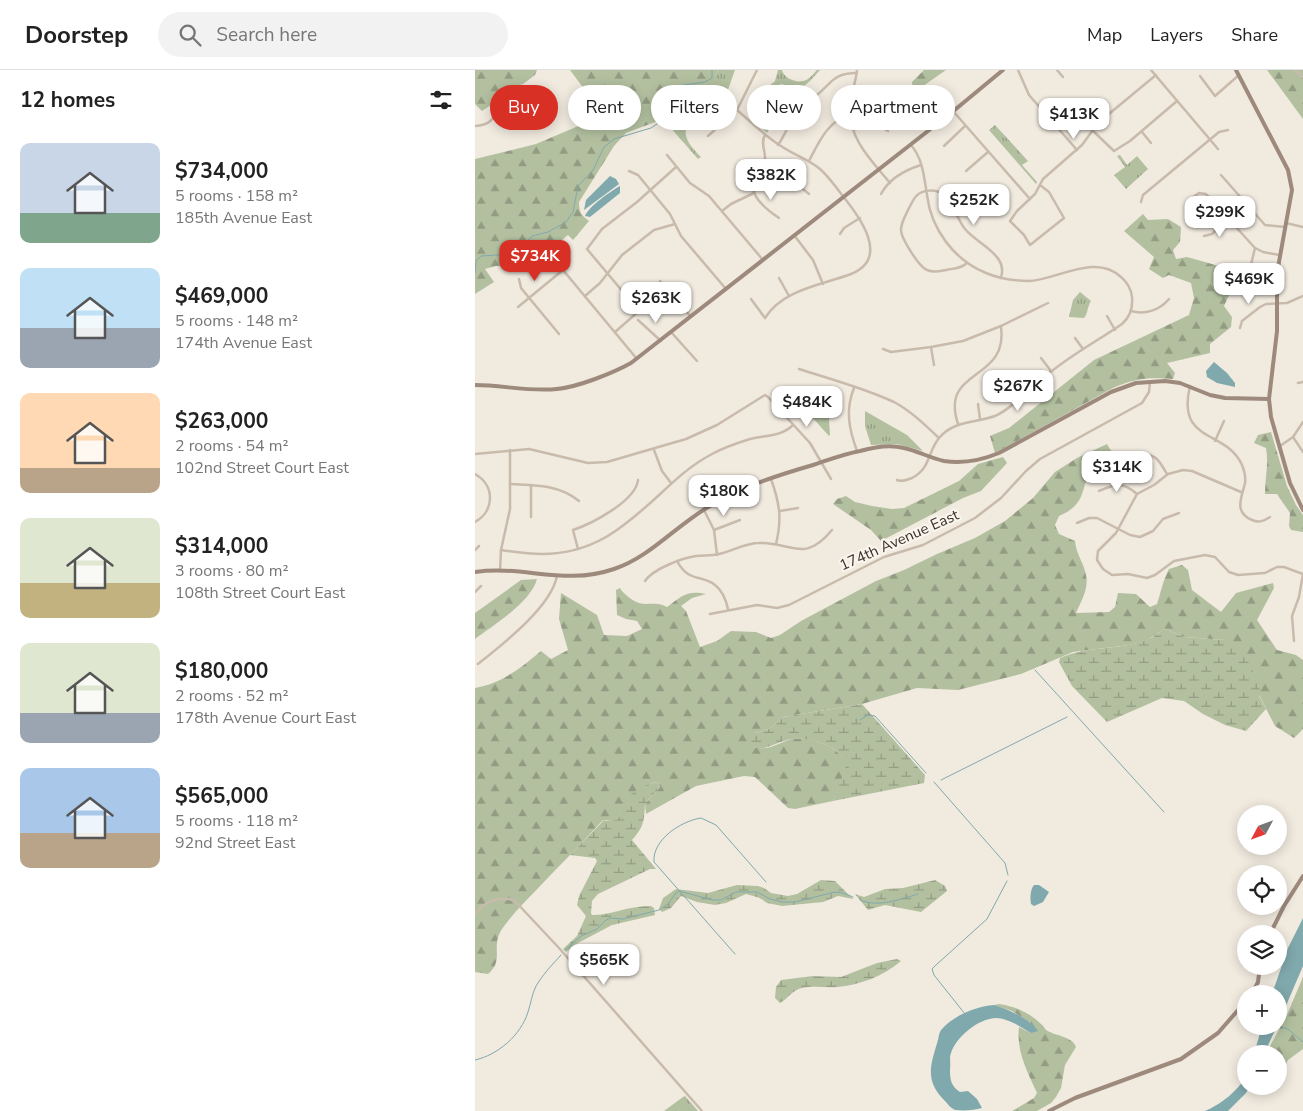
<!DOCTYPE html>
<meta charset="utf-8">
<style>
:root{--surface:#fff;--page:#f2f2f2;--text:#222;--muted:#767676;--line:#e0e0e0;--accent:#d93025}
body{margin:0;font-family:"Nunito Sans",sans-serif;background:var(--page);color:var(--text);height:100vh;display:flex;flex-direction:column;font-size:19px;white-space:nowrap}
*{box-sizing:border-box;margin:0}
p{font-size:16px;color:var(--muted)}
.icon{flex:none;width:28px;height:28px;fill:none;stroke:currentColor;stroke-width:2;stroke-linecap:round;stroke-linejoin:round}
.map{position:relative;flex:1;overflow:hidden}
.side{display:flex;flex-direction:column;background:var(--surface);width:475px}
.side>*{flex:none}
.top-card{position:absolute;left:15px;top:15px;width:475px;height:45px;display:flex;gap:10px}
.needle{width:32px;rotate:229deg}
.controls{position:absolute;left:762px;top:735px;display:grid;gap:10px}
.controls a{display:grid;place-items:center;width:50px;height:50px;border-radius:50%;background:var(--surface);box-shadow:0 2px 12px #0003;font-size:25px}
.price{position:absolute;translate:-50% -42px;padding:0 11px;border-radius:10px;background:#fff;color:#222;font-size:16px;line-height:32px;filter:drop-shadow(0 1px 2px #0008)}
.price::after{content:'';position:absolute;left:50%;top:30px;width:15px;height:11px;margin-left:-8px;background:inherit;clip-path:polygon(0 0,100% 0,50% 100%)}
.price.current{background:var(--accent);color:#fff}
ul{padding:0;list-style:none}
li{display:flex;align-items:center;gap:15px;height:125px;padding:0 20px}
li span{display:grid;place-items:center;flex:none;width:140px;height:100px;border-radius:10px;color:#555}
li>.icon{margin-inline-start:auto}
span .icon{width:60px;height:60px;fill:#fffc;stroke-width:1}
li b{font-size:21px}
h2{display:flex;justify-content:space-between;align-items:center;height:60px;padding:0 20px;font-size:21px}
.chip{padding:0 18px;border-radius:22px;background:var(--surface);box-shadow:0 2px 12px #0003;font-size:18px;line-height:45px}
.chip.current{background:var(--accent);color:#fff}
header{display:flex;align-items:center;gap:30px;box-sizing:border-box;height:70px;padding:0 25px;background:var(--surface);border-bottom:1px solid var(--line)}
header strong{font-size:24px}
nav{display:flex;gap:28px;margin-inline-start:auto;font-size:18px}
.search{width:350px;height:45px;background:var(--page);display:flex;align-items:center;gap:12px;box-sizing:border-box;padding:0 18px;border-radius:28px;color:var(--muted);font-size:19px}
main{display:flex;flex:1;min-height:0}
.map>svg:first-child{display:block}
.grass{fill:url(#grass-tufts)}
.forest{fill:url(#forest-firs)}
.wetland{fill:url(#wetland-marsh)}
.water{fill:#80a9ad}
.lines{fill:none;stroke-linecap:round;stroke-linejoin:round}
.stream{stroke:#80a9ad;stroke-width:1}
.street{stroke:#c9bbac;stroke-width:2.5}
.secondary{stroke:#9d8a7d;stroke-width:4}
.labels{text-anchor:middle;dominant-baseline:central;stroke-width:4.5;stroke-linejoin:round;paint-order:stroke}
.street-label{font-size:15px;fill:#382f2a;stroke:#f9f4ec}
</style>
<header>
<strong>Doorstep</strong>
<div class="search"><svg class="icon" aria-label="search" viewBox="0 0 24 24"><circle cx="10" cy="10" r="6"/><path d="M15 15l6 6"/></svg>Search here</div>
<nav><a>Map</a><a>Layers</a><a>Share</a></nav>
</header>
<main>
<section class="side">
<h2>12 homes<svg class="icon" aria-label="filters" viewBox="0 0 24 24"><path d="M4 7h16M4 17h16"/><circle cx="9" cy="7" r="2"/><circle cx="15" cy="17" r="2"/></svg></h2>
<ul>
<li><span style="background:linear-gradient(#c9d6e8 70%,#7fa58c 0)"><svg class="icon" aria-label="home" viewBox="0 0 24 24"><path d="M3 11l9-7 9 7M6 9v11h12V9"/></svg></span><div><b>$734,000</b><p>5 rooms · 158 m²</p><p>185th Avenue East</p></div></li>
<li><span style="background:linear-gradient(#bfe0f5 60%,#9aa5b1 0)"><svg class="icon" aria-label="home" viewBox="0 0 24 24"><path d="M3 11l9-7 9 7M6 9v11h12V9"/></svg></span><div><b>$469,000</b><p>5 rooms · 148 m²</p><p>174th Avenue East</p></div></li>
<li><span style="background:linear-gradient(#ffd9b3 75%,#b9a48a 0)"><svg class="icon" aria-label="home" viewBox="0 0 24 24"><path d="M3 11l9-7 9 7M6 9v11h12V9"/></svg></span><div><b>$263,000</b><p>2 rooms · 54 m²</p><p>102nd Street Court East</p></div></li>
<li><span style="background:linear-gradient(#dfe7d0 65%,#c2b280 0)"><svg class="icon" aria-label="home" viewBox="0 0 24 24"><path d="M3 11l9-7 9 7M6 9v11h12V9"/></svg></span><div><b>$314,000</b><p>3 rooms · 80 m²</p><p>108th Street Court East</p></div></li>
<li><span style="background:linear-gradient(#dfe7d0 70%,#9aa5b1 0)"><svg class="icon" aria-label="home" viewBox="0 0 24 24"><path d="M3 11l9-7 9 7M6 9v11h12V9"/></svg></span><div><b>$180,000</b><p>2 rooms · 52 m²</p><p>178th Avenue Court East</p></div></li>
<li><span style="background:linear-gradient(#a9c7e8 65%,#b9a48a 0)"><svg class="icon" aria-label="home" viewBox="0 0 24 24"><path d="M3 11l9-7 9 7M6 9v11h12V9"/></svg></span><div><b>$565,000</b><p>5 rooms · 118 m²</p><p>92nd Street East</p></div></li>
</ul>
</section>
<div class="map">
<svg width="828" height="1041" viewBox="0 0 828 1041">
<defs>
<pattern id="grass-tufts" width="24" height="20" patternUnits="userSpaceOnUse" patternTransform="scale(1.25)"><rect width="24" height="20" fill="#b3c0a0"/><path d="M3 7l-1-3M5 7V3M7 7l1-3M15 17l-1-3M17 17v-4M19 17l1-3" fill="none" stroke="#939c83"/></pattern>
<pattern id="forest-firs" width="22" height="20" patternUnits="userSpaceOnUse" patternTransform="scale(1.25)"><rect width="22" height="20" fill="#b3c0a0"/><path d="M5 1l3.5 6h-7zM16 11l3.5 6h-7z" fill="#939c83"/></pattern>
<pattern id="wetland-marsh" width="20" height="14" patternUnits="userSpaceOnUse" patternTransform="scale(1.25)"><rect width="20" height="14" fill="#b3c0a0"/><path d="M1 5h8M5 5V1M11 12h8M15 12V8" fill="none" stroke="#939c83"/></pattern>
</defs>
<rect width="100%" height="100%" fill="#f1eadf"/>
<g class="grass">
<path d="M243,0H260C256,10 253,24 245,32C225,52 191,52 226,87L223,89L188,49C193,40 199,30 208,24C221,16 238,16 243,0Z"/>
<path d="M303,0H307C309,8 320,13 328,11C334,10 338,4 342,0H345L335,11L313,29L311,28L317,17L306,14L294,20L289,31L291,43L299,51L292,63L276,49L286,33L288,24L293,17L300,11Z"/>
<path d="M520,55L553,91L547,95L562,112L561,114L514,60Z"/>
<path d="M645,85L652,95L662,86L673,99L651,119L639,105L650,97L642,86Z"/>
<path d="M605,222L616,231C612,237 613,244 609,248L594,247L598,230Z"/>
<path d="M309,316L355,329L354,350L355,365L354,366Z"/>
<path d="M390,341L432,365L448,381L422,374L396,375L390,356Z"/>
<path d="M210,1026L223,1041H189L208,1027Z"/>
</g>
<g class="forest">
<path d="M0,0H62L60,5L48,14L28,20L16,35L7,41L0,34Z"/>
<path d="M95,0H243L238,11C214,22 201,25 188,49L151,63L139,76L104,132C104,142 106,145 114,151L98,170L93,165L82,174L87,181L63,200L59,194L21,196L10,199L19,212L0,224V89L61,74L108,54L121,35Z"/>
<path d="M449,0H471L438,23L437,12Z"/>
<path d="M792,0H828V49Z"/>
<path d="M668,144L673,150L693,149L706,157L705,172L698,180L701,189L712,187L751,198L761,210L749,236L757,247L756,257L735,274V283L692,293L700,303L698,309C674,307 660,308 638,318L520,383L515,366L534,358L619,290L714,245L719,228L716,213L694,205L688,208L674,199L679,187L649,161Z"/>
<path d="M796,362L812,416L821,435L828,445V462L816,460L814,456L815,443L802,424H790C790,408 794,393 791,378L779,373L783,365Z"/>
<path d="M632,374L643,393L642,400L624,402L612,406C607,427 605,437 584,446L580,455L584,464L600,471C601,484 609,493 611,505C614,519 606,531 601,543L634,542L640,537L643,523L661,524L675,537L682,534C686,522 688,510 694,499L707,495L713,500L717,520L746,542L761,523L798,513L799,518L782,550L802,580L821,585L828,590V659L819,668L800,656L784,625L750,570L709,567L690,559L671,571L654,575L598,582L546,604L483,620L442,618L387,634L308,647L294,659L280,663L279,677C292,682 305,672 317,669C337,666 362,676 373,694L358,731L320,739L313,738L280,707L269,706L221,716L171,744L170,734L185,717L183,712L177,713L148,735L142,751C137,752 133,749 127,751C107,773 86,794 66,815C53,829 38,843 27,859C15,877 30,890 13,904L0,902V618C27,613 46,598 66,581L76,589L93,580L84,549L86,523L122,545L129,565L152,566L167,559L162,551L151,549L142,545L141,520L145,518C148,524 158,531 164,533C174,536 180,531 192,537C207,526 212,520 231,524L217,528L206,536L211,541L225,577L242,571L256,561L281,562L296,568L305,565L326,551L401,511L429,500L462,484L500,468L530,451L558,428L580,402L602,388Z"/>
<path d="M528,387L532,393L506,421L488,428L406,471L396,460L358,434L362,429L371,426L380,432L397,436L417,439L429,438L484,411L503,394Z"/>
<path d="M62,509C56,532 19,555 0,569V543L46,510Z"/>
<path d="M828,907V979L813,990L804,1007V984H792L796,974L811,947Z"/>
<path d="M524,934C539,936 555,943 566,954C569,956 569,958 571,960C580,966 597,966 601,977L590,995L586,1018L581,1027L576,1033L562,1041H537L559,1028L562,1023C552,1001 541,981 544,957L556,963V953L537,941L519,935Z"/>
</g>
<g class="wetland">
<path d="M690,559L709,567L750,570L771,587L785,616L784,626L791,639L771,661L750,655L728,644L709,631L687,628L632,652L597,616L584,592L585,588C612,576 642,580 669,571C677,569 683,563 690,559Z"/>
<path d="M387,634L450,705L449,713L358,731L372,694C363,676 338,667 318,669C307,670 296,677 285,679L279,677L276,671L280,663L294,659L308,647Z"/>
<path d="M183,712L185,717L170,734C169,751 169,757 157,770L181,799H175L123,824L117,831L116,843L117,845C137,845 156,835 176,836L179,838L180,845L137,855L103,873L91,882L88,879L102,866L111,846L102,835L104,826L122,791L120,788L95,785L128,751L142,750C145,746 145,740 147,735C153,723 170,714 183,712Z"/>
<path d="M346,810L360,811L378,829L363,826L348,832L307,836L292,833L285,828L271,824L251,833L240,835L222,832L206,826L196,838L187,842L184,839L188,828L201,819L233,823L262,815L283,816L289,818L296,823L313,826L322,824Z"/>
<path d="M460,810L470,816L472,821L446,842L410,835L393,840L380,824L389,827L410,819L428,818Z"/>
<path d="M422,889L426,891C409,906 385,915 362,917C350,918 338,915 327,918C317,920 313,929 305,933L300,928L301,917L306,910L338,906L366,907L402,893Z"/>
</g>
<g class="water">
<path d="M135,106L141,109L144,114L109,140L111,130Z"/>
<path d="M145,116V123L115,147L110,146C114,136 136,121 145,116Z"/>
<path d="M739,292L752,303L760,313V317L742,313L732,307L731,301Z"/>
<path d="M559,815H564L574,822L568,832L559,836L556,834C555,828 555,820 559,815Z"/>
<path d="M828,848V896L804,952V924H797L813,878Z"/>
<path d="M519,935C532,939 556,949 563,961L556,963C546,957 533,948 520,948C503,949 481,967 476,983C474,988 476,994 475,999C475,1010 476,1016 485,1022L493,1021L502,1029L507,1038C499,1040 490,1041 481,1040C476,1039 473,1034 469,1030C449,1010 456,994 463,970C464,966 464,962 467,959C478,946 502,936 519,935Z"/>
<path d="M787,956H802L789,984H779Z"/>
<path d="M771,1006V1016H775L771,1023L753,1041H730C745,1035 763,1021 771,1006Z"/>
</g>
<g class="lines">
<g class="stream">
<path d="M0,203L1,191L6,186L38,184L42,182L57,166L73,162L91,152L98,142L103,116L118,100L129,77L139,69L176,58L182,54L187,49L196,24L202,16L230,12L237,8V0"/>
<path d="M560,600L689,742"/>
<path d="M385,650L393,645L400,646L451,703"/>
<path d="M466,710L592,647"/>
<path d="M459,712L530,793L533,805"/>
<path d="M385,830C403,838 426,829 443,824"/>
<path d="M90,880L106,866L122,859L131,850L135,848L148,849L184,840L193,834L201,823L204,821L238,830H246L261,822H282L295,829L307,832H320L360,822L368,823L378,827"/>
<path d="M260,884L179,792C177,770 206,751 226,748L241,755L291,812"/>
<path d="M490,944L459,905L457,899L461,895L512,849L532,811"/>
<path d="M804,956L813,959L828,972"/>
<path d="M0,990C23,985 46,965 53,942C56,933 57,924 61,916C68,904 77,895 86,885"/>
</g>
<g class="street">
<path d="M382,0C381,12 376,23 375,35C372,67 396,90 415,113"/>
<path d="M543,0L554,25L602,80"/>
<path d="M582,0L588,7"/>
<path d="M676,0L743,79"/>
<path d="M820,0L828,7"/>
<path d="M725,6L740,26L764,5"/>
<path d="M378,21H391L411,17"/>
<path d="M308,33L321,43"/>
<path d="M262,40C276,52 290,66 306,76C319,85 333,89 345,99C354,107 360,116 367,125C384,146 416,188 376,204C347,215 308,219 290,248L276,229"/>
<path d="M478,41L555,129"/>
<path d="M0,56C25,55 18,36 34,26C39,23 44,23 48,19"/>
<path d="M378,60C391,56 401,53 413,61"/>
<path d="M617,60L639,81L655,71L702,31"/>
<path d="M667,62L676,73"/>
<path d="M290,65C285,74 291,81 290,91C288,99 283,102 280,108C271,124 292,140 304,148"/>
<path d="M233,66L262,40L282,0"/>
<path d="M303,75C310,65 314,53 321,44C327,36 335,32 342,25C357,13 358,3 382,3"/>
<path d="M469,76L490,56"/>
<path d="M192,85L215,113L234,126L288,190"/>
<path d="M334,91C344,72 352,52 375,44"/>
<path d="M289,94L310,104L334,124"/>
<path d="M154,101L163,105L195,144L206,166L251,219"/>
<path d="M491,101L513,82"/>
<path d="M746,105L790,155L810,157"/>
<path d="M565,115L574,122L589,148L555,175L549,165L535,151L542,141L560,124L568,109L607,75L623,53L681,5"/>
<path d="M406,124C414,109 430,100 446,95"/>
<path d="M714,130L724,123L731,124L780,178L788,182L804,185"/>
<path d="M666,132L668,125L744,62L753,60"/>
<path d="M247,141L256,134L279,123"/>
<path d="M811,153L828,157"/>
<path d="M365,164L369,158L385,148"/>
<path d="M319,165L338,190L348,214"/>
<path d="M729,166L737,164L753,149"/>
<path d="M492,193C485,199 480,198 471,200C465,201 459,203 452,200C444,197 426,168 426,160C426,152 431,145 434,138C437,133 439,126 445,123C450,120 458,120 464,122C478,129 481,148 490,159C500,171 516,177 524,190C528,196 528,201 526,208"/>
<path d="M776,206L775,199L780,178"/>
<path d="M304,208L314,226"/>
<path d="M44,209L46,218L84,264"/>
<path d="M185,211L216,247"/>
<path d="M110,226L125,213L147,185L179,160L200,154"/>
<path d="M43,237L88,200L162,289"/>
<path d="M656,241C670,245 685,240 694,229"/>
<path d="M632,246L640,260"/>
<path d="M163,250L186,271"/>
<path d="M765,258L767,251L785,237L791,234L812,233L828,226"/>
<path d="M140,262L164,241L112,179L127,159L162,132L201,97"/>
<path d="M196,262L222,291"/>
<path d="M600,268L608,279"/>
<path d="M456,277L459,295"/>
<path d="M408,279L416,282L456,277L488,271L526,256L573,233"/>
<path d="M566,288L576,301"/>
<path d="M324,299C355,309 389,318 419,332C436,341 450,355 464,368"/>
<path d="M535,311L548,325"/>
<path d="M823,313L828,312"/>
<path d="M715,316C701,374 751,359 767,395C769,400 771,407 770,413C767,427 758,442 777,450C784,453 789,451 795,447"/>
<path d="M379,318C370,340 374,359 382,381"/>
<path d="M503,334L505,349"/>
<path d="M483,354C464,297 534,313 526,256"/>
<path d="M818,367L828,382"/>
<path d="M740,371L749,351"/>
<path d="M805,376L818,367L828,352"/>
<path d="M179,380L187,401L196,413"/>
<path d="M0,384L54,379L113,393L132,392L211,369L242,355L290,325L293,327L335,373L356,409"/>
<path d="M661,384C680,383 683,388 692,404"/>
<path d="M0,404C20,415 20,441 0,452"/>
<path d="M296,409C305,434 307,449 301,474"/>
<path d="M422,410C428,412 431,410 437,408C456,398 452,383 464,368C479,350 501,353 520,346C536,340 562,312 577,301C599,283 624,270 647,254C655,247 658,237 657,227C656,219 652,212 646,207C621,183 583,209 555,211C540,211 525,209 511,203C479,190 456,159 452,125C449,107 448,89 436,75"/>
<path d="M35,414C60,415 85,415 104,431"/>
<path d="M624,421C641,414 647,411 662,424"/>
<path d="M766,422L717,401L708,400L693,404L679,415L662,424L641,463L623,481L622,490L628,499L637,505L653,504L672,508L680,505L699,491L730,485L740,487L754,502L763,505L790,503L802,497H809L828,504"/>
<path d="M229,440L239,460L242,485"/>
<path d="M305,441L323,438"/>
<path d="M56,447V415"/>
<path d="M602,453L614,448H622L655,465L665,467L678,461L688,449L704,443"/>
<path d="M239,460L265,450"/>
<path d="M103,479L98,460C116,454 161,431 163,410"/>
<path d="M0,480L4,476"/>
<path d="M26,480C40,482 54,484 67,484C118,484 148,458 183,426C200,410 216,395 237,384C248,378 262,373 275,369C290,365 306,367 318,355"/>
<path d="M202,491C214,513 226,504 240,515C248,521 251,530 253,539"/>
<path d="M25,501L26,480L35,439V380"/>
<path d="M170,511C178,499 207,488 221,486C228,485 236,486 244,484C258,481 270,473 284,473C317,472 329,494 357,460"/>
<path d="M0,522L6,516"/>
<path d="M235,544L282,535L302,538L314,535L409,487L448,475L500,448L526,428L551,401L565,389L667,333L674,322L675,312"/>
<path d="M819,571L817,546L824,527L828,504"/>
<path d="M3,594C28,574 76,537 82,506"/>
<path d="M0,844C11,831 22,826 39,830L84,878L227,1041"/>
</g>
<g class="secondary">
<path d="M761,0L813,100L817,120L802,203V261L794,329L796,347L815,413L828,440"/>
<path d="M0,315C27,315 55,322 82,319C103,317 138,303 156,293L476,43L528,0"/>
<path d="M0,502C48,495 90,516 139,499C173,488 199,458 230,439C263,418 300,406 338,395C353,390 369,384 385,381C399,377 414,374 429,378C443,381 455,388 469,391C488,394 507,390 524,383L636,322L661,313L690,311L705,313L735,325L750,328L794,329"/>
<path d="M795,864L809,836L828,806"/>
<path d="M777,924L783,912L785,896"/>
<path d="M574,1041L600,1028L706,989L743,963L771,931"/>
</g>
</g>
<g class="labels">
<g class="street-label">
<text transform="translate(424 470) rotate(-24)">174th Avenue East</text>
</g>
</g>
</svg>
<div class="controls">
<a><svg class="needle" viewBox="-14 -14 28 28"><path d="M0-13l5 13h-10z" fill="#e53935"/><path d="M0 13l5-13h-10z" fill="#767676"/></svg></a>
<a><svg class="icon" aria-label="locate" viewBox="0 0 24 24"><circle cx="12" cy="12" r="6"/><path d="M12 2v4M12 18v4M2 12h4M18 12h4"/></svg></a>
<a><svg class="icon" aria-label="layers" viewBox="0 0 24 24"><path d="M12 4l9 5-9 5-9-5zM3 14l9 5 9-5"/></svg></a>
<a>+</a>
<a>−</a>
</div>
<b class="price" style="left:599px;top:70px">$413K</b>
<b class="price" style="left:296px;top:131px">$382K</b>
<b class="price" style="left:499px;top:156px">$252K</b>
<b class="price" style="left:745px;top:168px">$299K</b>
<b class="price current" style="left:60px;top:212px">$734K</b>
<b class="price" style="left:774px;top:235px">$469K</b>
<b class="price" style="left:181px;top:254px">$263K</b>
<b class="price" style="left:543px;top:342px">$267K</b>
<b class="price" style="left:332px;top:358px">$484K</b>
<b class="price" style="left:642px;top:423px">$314K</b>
<b class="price" style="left:249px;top:447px">$180K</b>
<b class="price" style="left:129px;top:916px">$565K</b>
<div class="top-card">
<a class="chip current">Buy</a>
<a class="chip">Rent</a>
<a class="chip">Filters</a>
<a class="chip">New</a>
<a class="chip">Apartment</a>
</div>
</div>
</main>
